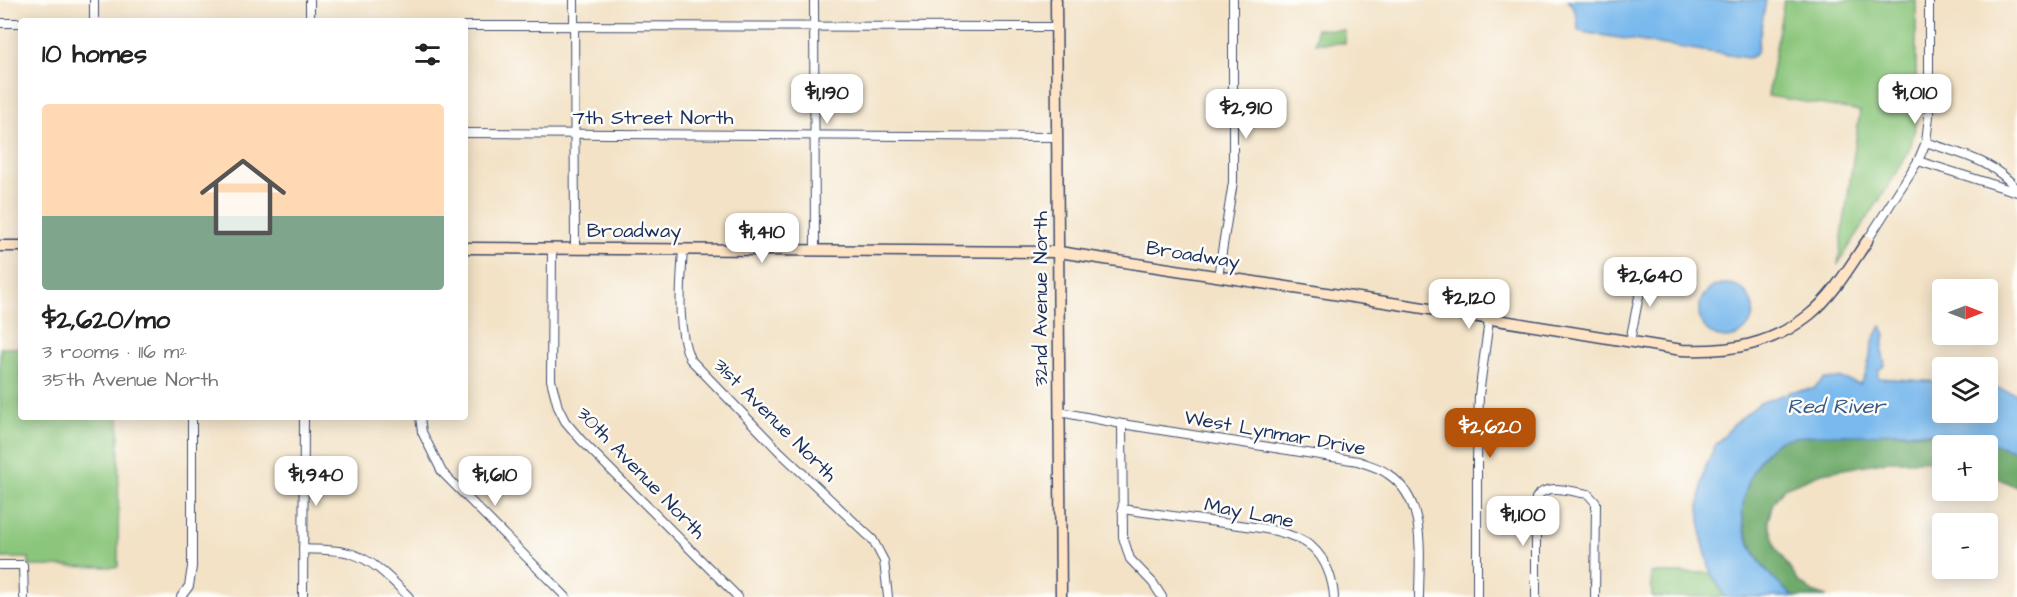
<!DOCTYPE html>
<meta charset="utf-8">
<style>
:root{--surface:#fff;--page:#f6f6f6;--text:#222;--muted:#767676;--line:#e0e0e0;--accent:#b45309}
body{margin:0;font-family:"Architects Daughter",sans-serif;background:var(--page);color:var(--text);height:100vh;display:flex;flex-direction:column;font-size:22px;white-space:nowrap}
*{box-sizing:border-box;margin:0}
p{font-size:20px;color:var(--muted)}
.icon{flex:none;width:33px;height:33px;fill:none;stroke:currentColor;stroke-width:2;stroke-linecap:round;stroke-linejoin:round}
.map{position:relative;flex:1;overflow:hidden}
.sheet{position:absolute;left:18px;top:18px;width:450px;height:402px;display:flex;flex-direction:column;background:var(--surface);border-radius:6px;box-shadow:0 3px 15px #0003}
.sheet>*{flex:none}
.needle{width:39px;rotate:90deg}
.fabs{position:absolute;left:1932px;top:279px;display:grid;gap:12px}
.fabs a{display:grid;place-items:center;width:66px;height:66px;border-radius:6px;background:var(--surface);box-shadow:0 3px 15px #0003;font-size:30px}
.price{position:absolute;translate:-50% -51px;padding:0 14px;border-radius:12px;background:#fff;color:#222;font-size:20px;line-height:39px;filter:drop-shadow(0 2px 3px #0008)}
.price::after{content:'';position:absolute;left:50%;top:36px;width:18px;height:14px;margin-left:-9px;background:inherit;clip-path:polygon(0 0,100% 0,50% 100%)}
.price.on{background:var(--accent);color:#fff}
ul{padding:0;list-style:none}
li{display:grid;align-content:center;gap:12px;height:318px;padding:0 24px}
li+li{border-top:2px solid var(--line)}
li span{display:grid;place-items:center;height:186px;border-radius:6px;color:#555}
li>.icon{margin-inline-start:auto}
span .icon{width:108px;height:108px;fill:#fffc;stroke-width:1}
li b{font-size:26px}
h2{display:flex;justify-content:space-between;align-items:center;height:72px;padding:0 24px;font-size:26px}
.map>svg:first-child{display:block}
.green{fill:#8bc67c;stroke:#537a6d;stroke-width:1.5}
.forest{fill:#70ab6c;stroke:#466d65;stroke-width:1.5}
.water{fill:#79b9ed;stroke:#4a74a6;stroke-width:1.5}
.lines{fill:none;stroke-linecap:round;stroke-linejoin:round}
.street-casing{stroke:#3b4a6e;stroke-width:10}
.secondary-casing{stroke:#3b4a6e;stroke-width:13}
.street{stroke:#fff;stroke-width:8}
.secondary{stroke:#fee4c5;stroke-width:10}
.labels{text-anchor:middle;dominant-baseline:central;stroke-width:5;stroke-linejoin:round;paint-order:stroke}
.street-label{font-size:20px;fill:#1b2f5e;stroke:#fdfcf7}
.water-label{font-size:21px;font-style:italic;fill:#375889;stroke:#fdfcf7}
</style>
<div class="map">
<svg width="2017" height="597" viewBox="0 0 2017 597">
<rect width="100%" height="100%" fill="#fdfcf7"/>
<filter id="ink" filterUnits="userSpaceOnUse"><feTurbulence type="fractalNoise" baseFrequency=".0167" numOctaves="2"/><feDisplacementMap in="SourceGraphic" scale="12" xChannelSelector="R" yChannelSelector="G"/><feConvolveMatrix kernelMatrix="1 2 1 2 8 2 1 2 1" color-interpolation-filters="sRGB"/></filter>
<filter id="wash" filterUnits="userSpaceOnUse"><feTurbulence type="fractalNoise" baseFrequency=".008" numOctaves="4" result="noise"/><feDisplacementMap in="SourceGraphic" scale="24" xChannelSelector="R" yChannelSelector="G"/><feGaussianBlur stdDeviation="1.35" result="paint"/><feColorMatrix in="noise" values="0 0 0 0 0 0 0 0 0 0 0 0 0 0 0 0 0 1.4 0 .05"/><feComposite in="paint" operator="in"/></filter>
<g filter="url(#wash)">
<rect width="100%" height="100%" fill="#f3e2c6"/>
<g class="green">
<path d="M1784,0H1916V109L1915,129L1910,148L1901,166L1838,264L1860,111L1768,96Z"/>
<path d="M1316,29L1345,30V43H1316Z"/>
<path d="M0,348H21V417H119L118,567L29,566V558H0Z"/>
<path d="M1651,573H1711L1725,597H1652Z"/>
</g>
<path class="forest" d="M1889,432L1961,436L2017,451V487L1988,474V446H1942V461H1888L1822,473L1784,488L1773,503L1768,521L1776,548L1798,581L1813,592L1827,597C1817,597 1803,597 1794,597C1784,594 1774,581 1768,572C1742,538 1731,501 1758,463C1764,455 1770,445 1780,440C1785,437 1793,437 1798,437C1828,432 1859,436 1889,432Z"/>
<g class="water">
<path d="M1568,0H1766L1757,52L1753,56L1748,58L1581,32L1578,30C1578,17 1576,10 1568,0Z"/>
<circle cx="1726" cy="311" r="27"/>
<path d="M1881,326L1885,335L1882,351L1885,365L1878,371V378L1942,382V412H1988V386L2017,394V451C1998,446 1979,439 1960,436C1938,432 1914,432 1892,432C1884,432 1877,434 1869,435C1844,436 1823,433 1797,437C1791,438 1784,438 1779,441C1757,454 1746,482 1743,506C1738,542 1768,577 1794,597H1725L1711,573L1702,539L1699,507L1704,470L1715,446L1735,423L1760,403L1793,391L1813,389L1824,379L1841,378L1860,384L1866,374L1873,341Z"/>
</g>
</g>
<g filter="url(#ink)">
<g class="lines">
<defs>
<g id="street">
<path d="M94,0V21"/>
<path d="M310,0V21"/>
<path d="M574,0L575,249"/>
<path d="M814,0L815,250"/>
<path d="M0,23H21"/>
<path d="M465,26L1057,27"/>
<path d="M465,133L1057,137"/>
<path d="M1926,142C1962,155 1991,159 2017,189"/>
<path d="M1918,161L2017,192"/>
<path d="M1867,241L1918,161L1926,142L1929,116V0"/>
<path d="M552,249L551,380L558,407L565,421L581,440L738,597"/>
<path d="M683,250C681,283 676,328 690,359L780,452L873,540L884,561L888,597"/>
<path d="M1218,277L1233,182V0"/>
<path d="M1630,341L1644,271"/>
<path d="M1060,412L1122,424L1358,461C1368,465 1379,467 1388,474C1428,501 1419,556 1419,597"/>
<path d="M420,417L422,432L442,472L566,597"/>
<path d="M1122,424L1123,537L1130,559L1153,583L1162,597"/>
<path d="M1122,509C1151,513 1180,517 1209,521C1240,526 1288,527 1312,547C1326,559 1333,580 1334,597"/>
<path d="M303,549C317,550 335,549 349,553C373,559 393,581 409,597"/>
<path d="M0,565H23L24,597"/>
<path d="M181,597L189,586L192,567V417"/>
<path d="M303,597L304,417"/>
<path d="M1477,597V460L1479,395L1489,320"/>
<path d="M1536,597V498C1546,482 1572,492 1588,494L1596,503L1595,597"/>
</g>
<g id="secondary">
<path d="M1056,0L1061,597"/>
<path d="M0,246H21"/>
<path d="M465,248L1059,252L1411,306L1682,350C1730,352 1771,345 1809,315C1833,296 1850,266 1867,241"/>
</g>
</defs>
<use href="#street" class="street-casing"/>
<use href="#secondary" class="secondary-casing"/>
<use href="#street" class="street"/>
<use href="#secondary" class="secondary"/>
</g>
</g>
<g class="labels">
<g class="street-label">
<text x="653" y="118">7th Street North</text>
<text x="634" y="231">Broadway</text>
<text transform="translate(1193 255) rotate(9)">Broadway</text>
<text transform="translate(1041 299) rotate(-90)">32nd Avenue North</text>
<text transform="translate(775 420) rotate(45)">31st Avenue North</text>
<text transform="translate(1275 433) rotate(10)">West Lynmar Drive</text>
<text transform="translate(641 473) rotate(46)">30th Avenue North</text>
<text transform="translate(1249 513) rotate(11)">May Lane</text>
</g>
<g class="water-label">
<text x="1836" y="406">Red River</text>
</g>
</g>
</svg>
<div class="fabs">
<a><svg class="needle" viewBox="-14 -14 28 28"><path d="M0-13l5 13h-10z" fill="#e53935"/><path d="M0 13l5-13h-10z" fill="#767676"/></svg></a>
<a><svg class="icon" aria-label="layers" viewBox="0 0 24 24"><path d="M12 4l9 5-9 5-9-5zM3 14l9 5 9-5"/></svg></a>
<a>+</a>
<a>−</a>
</div>
<b class="price" style="left:827px;top:125px">$1,190</b>
<b class="price" style="left:1915px;top:125px">$1,010</b>
<b class="price" style="left:1246px;top:140px">$2,910</b>
<b class="price" style="left:762px;top:264px">$1,410</b>
<b class="price" style="left:1650px;top:308px">$2,640</b>
<b class="price" style="left:1469px;top:330px">$2,120</b>
<b class="price on" style="left:1490px;top:459px">$2,620</b>
<b class="price" style="left:316px;top:507px">$1,940</b>
<b class="price" style="left:495px;top:507px">$1,610</b>
<b class="price" style="left:1523px;top:547px">$1,100</b>
<section class="sheet">
<h2>10 homes<svg class="icon" aria-label="filters" viewBox="0 0 24 24"><path d="M4 7h16M4 17h16"/><circle cx="9" cy="7" r="2"/><circle cx="15" cy="17" r="2"/></svg></h2>
<ul>
<li><span style="background:linear-gradient(#ffd9b3 60%,#7fa58c 0)"><svg class="icon" aria-label="home" viewBox="0 0 24 24"><path d="M3 11l9-7 9 7M6 9v11h12V9"/></svg></span><div><b>$2,620/mo</b><p>3 rooms · 116 m²</p><p>35th Avenue North</p></div></li>
</ul>
</section>
</div>
